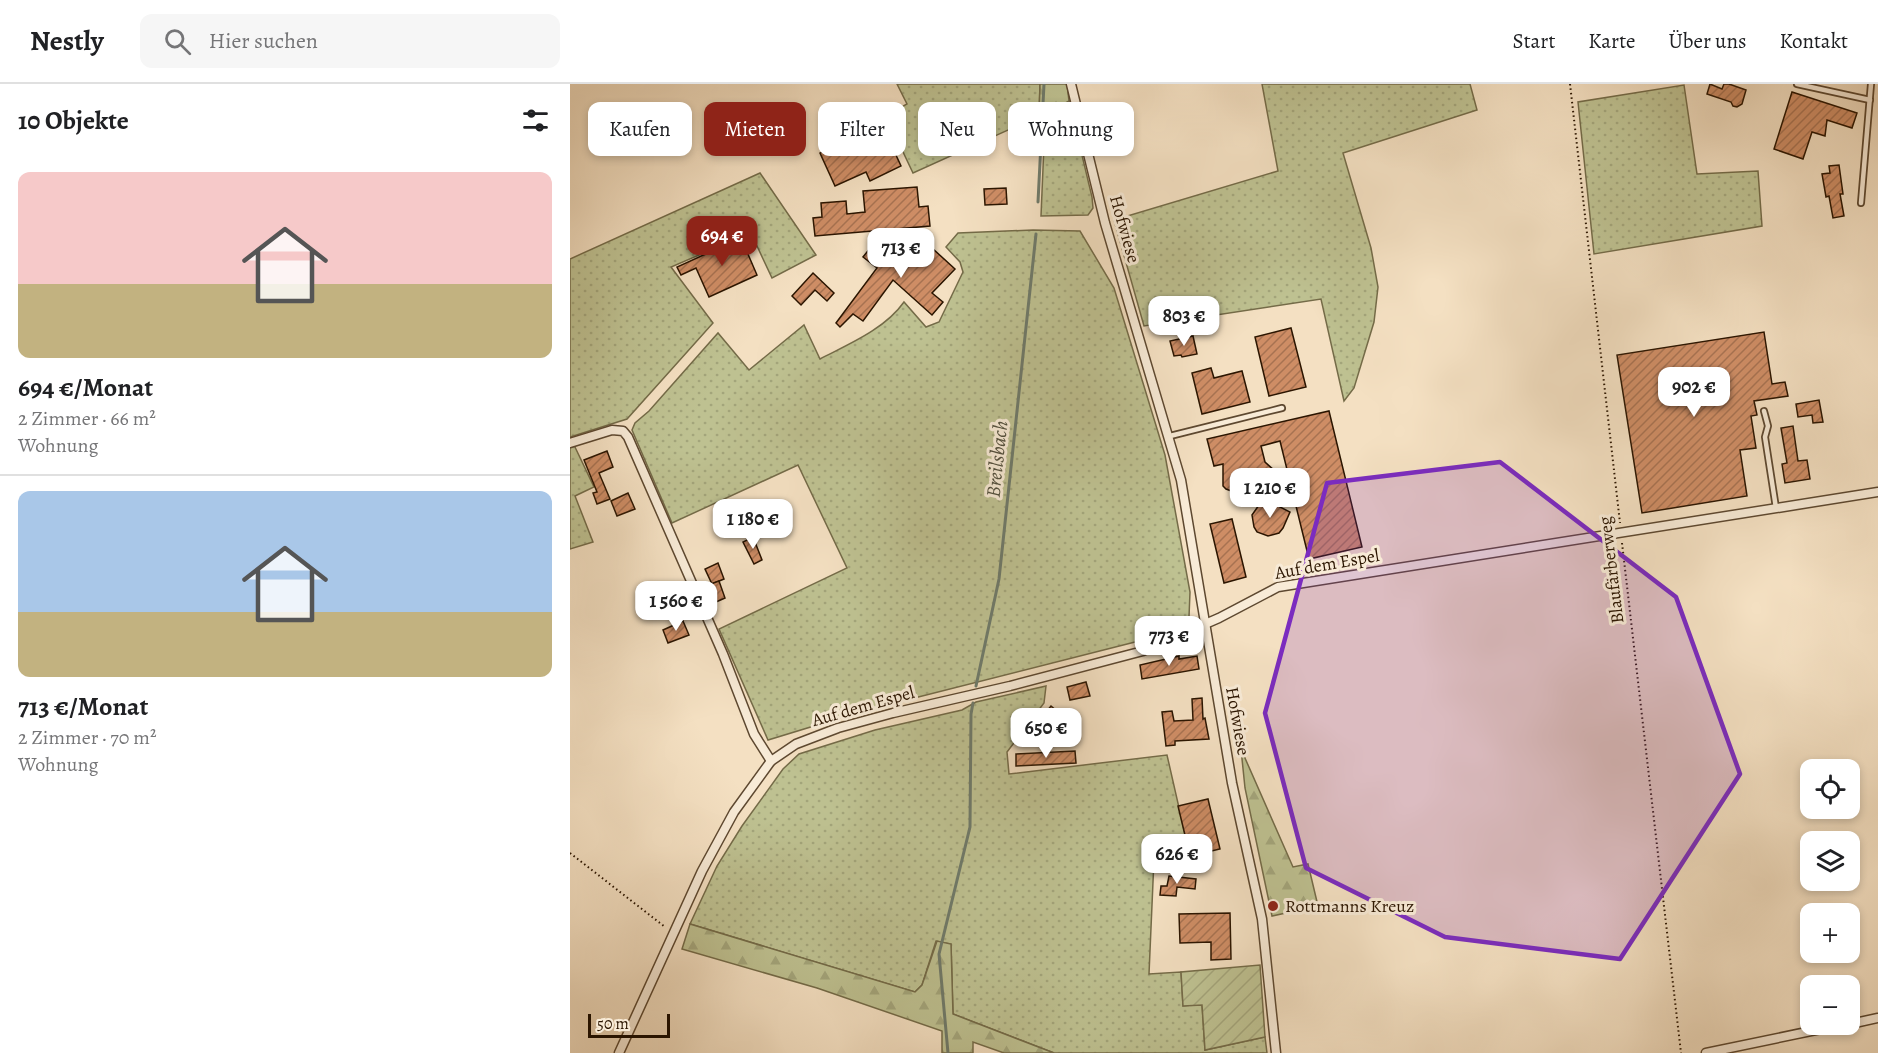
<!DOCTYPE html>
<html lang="de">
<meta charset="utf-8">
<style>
:root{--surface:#fff;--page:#f6f6f6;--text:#202124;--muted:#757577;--line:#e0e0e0;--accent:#8f2418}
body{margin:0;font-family:Alegreya,serif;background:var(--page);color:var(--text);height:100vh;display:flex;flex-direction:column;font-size:22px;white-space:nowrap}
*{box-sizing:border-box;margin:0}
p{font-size:20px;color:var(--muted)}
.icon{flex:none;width:33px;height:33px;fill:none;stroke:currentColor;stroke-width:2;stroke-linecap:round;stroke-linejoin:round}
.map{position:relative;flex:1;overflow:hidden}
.details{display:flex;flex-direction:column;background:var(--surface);width:570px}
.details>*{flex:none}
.top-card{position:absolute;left:18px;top:18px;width:570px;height:54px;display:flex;gap:12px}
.controls{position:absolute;left:1230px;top:675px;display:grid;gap:12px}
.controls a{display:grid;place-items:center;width:60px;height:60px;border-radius:12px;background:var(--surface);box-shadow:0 3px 9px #0003;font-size:30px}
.scale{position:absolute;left:18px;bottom:15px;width:82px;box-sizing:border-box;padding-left:6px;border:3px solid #2b1500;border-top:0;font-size:16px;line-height:21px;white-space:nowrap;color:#2b1500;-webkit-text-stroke:4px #f8ebd7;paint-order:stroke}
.price{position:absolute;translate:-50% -51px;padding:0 14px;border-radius:12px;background:#fff;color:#222;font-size:20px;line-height:39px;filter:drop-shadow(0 2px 3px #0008)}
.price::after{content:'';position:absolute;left:50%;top:36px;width:18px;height:14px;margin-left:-9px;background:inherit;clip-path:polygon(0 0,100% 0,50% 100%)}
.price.active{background:var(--accent);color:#fff}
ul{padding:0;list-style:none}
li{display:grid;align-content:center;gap:12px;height:318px;padding:0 18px}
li+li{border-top:2px solid var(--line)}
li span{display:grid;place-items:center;height:186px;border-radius:12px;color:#555}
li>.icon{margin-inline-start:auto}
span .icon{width:108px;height:108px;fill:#fffc;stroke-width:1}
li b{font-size:26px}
h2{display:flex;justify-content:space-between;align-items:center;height:72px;padding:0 18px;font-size:26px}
.chip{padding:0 21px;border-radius:12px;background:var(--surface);box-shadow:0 3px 9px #0003;font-size:21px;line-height:54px}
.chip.active{background:var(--accent);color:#fff}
header{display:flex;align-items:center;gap:36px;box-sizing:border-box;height:84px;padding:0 30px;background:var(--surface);border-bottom:2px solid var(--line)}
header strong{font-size:28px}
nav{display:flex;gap:33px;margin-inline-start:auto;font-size:21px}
.search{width:420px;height:54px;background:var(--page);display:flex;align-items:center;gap:15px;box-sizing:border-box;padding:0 21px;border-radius:12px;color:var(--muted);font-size:22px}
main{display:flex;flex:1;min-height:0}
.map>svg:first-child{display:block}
.grass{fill:url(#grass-dots);stroke:#746b48;stroke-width:1.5}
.forest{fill:url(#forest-firs);stroke:#746b48;stroke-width:1.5}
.garden{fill:url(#garden-furrows);stroke:#746b48;stroke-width:1.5}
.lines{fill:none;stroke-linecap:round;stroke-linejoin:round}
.stream{stroke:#6f7a6a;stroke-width:3}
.building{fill:url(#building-hatch);stroke:#2b1500;stroke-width:1.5}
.service-casing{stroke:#5d4830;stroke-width:8}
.minor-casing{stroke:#5d4830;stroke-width:11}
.path{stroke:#2b1500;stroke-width:2;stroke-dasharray:1.5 3;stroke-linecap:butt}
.service{stroke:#f8ebd7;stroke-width:4.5}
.minor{stroke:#f8ebd7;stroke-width:8}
.marked{fill:#7b2cbf;fill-opacity:0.2;stroke:#7b2cbf;stroke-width:4.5;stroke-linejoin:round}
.poi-dot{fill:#8f2418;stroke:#f8ebd7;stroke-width:2}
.labels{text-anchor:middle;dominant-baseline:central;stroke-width:6;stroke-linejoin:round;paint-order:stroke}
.street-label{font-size:18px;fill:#2b1500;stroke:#f8ebd7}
.poi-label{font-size:18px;fill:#2b1500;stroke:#f8ebd7;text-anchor:start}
.water-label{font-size:20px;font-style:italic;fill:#53503e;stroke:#f8ebd7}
</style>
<header>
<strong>Nestly</strong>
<div class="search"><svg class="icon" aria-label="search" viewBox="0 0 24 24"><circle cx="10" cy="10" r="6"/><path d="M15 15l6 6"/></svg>Hier suchen</div>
<nav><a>Start</a><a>Karte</a><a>Über uns</a><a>Kontakt</a></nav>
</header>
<main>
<section class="details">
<h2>10 Objekte<svg class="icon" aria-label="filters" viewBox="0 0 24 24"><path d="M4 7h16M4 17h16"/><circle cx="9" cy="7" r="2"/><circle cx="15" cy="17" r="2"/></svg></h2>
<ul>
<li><span style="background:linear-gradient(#f6c9c9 60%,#c2b280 0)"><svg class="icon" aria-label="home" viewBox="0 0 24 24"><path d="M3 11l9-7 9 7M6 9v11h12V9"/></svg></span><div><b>694 €/Monat</b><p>2 Zimmer · 66 m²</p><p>Wohnung</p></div></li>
<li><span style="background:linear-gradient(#a9c7e8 65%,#c2b280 0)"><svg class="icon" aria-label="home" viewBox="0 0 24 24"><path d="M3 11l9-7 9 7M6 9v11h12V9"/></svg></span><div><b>713 €/Monat</b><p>2 Zimmer · 70 m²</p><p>Wohnung</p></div></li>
</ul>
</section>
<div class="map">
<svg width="1308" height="969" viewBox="0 0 1308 969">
<defs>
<pattern id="grass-dots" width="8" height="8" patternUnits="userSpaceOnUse" patternTransform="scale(1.5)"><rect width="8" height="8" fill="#bec191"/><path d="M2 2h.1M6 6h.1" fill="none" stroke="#a3a57b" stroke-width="1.8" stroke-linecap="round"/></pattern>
<pattern id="forest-firs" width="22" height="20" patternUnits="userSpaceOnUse" patternTransform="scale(1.5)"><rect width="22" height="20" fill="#bec191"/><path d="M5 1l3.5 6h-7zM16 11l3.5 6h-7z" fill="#a3a57b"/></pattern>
<pattern id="garden-furrows" width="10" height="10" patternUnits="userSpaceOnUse" patternTransform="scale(1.5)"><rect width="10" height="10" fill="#bec191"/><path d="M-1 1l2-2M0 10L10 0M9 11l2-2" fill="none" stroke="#a3a57b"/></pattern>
<pattern id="building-hatch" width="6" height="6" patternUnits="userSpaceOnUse" patternTransform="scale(1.5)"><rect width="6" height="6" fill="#ce8d65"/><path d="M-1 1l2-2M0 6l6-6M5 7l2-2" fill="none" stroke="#a77251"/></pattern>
</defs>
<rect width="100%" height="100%" fill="#f4e0c2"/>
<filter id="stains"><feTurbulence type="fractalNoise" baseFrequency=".00333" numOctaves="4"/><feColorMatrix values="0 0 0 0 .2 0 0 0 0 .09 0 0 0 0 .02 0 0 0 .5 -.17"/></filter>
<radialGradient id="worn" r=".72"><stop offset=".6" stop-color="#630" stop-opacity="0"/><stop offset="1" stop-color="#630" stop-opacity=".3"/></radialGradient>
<g class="grass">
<path d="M327,0H470L469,32L343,89L316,32L337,20Z"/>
<path d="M692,0H900L907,26L773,69L801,164L808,203L804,238L784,304L774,317L751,215L574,242L544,136L708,87Z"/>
<path d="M1114,1L1127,90L1188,87L1192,142L1024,170L1008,18Z"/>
<path d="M499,17L522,113L523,124L518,131L471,132L475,37L483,26Z"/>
<path d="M190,89L246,171L202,194L187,162L178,166L171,153L101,183L143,239L57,335L0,353V175Z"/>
<path d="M463,146L510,147L544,204L595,371L620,508L619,533L565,558L293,627L198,656L149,545L277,484L228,381L102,439L62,346L65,339L79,327L148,249L179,286L234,241L250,275C279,260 315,245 334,218L356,243L369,238L393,188L390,178L376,163L388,149Z"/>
<path d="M4,361L24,403L5,412L23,458L0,465V362Z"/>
<path d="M476,602L474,619L437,668L439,690L597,671L620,772L584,775L579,890L611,888L613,922L632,920L635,966L695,953L697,969H484L383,930L381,860L366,857L352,901L345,908L120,840L147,782L172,742L213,685L229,670L305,646L392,626L406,618Z"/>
</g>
<g class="forest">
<path d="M470,0H497L499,17L483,26L475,37L469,32Z"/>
<path d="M671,665L723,783L738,780L748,822L702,832L675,704Z"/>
<path d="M120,840L345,908L352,901L367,857L381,860L383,930L484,969H434L403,958V969H372V947L247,904L112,865Z"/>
</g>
<path class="garden" d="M690,881L695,953L635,966L632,921L613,922L611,888Z"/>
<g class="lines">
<g class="stream">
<path d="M468,118L474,0"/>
<path d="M406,602L429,495L466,150"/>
<path d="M378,969L369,870L400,743L401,630L403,619"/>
</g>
</g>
<g class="building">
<path d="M1140,0L1152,5L1154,0H1159L1176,6L1172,20L1167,23L1163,22L1161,18L1137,10Z"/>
<path d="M1222,8L1287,29L1282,44L1257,36L1255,52L1242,48L1233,75L1204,65Z"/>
<path d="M312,41L331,82L300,97L296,88L265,102L250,69Z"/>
<path d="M1269,81L1273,110H1270L1274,132L1263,134L1259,112L1256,113L1252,90L1260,89L1259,82Z"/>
<path d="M347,103L349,123L358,122L360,142L245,152L243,134L252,133L251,119L276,117L277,130L295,128L293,107Z"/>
<path d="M436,104L437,120L415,121L414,105Z"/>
<path d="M171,154L187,191L139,213L126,184L111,191L107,183Z"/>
<path d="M351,154L385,185L362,209L373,218L362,231L323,196L293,237L283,230L270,243L266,239L307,184L293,173L305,158L329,178Z"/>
<path d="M243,189L264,209L257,217L245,206L231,221L222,212Z"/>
<path d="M721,244L736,303L699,312L685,253Z"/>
<path d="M1194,248L1202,300L1215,298L1218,312L1184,317L1187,331L1181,332L1186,364L1170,366L1177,412L1072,429L1047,271Z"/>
<path d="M623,252L627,270L612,273L611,271L604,272L600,257Z"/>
<path d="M641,284L644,294L672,287L680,318L632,330L622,289Z"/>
<path d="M1249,316L1253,338L1243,339L1242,331L1228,333L1226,320Z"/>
<path d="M759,327L792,463L739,475L710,357L691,362L695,378L706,388L701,396L693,401L677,394L672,404L664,408L656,405L653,402V380L644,382L637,355Z"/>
<path d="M1223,342L1228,377L1237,376L1240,395L1215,399L1212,380L1217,379L1211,344Z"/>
<path d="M37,367L43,383L29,389L40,415L27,420L23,409L27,408L14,376Z"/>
<path d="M58,409L65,425L47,432L41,417Z"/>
<path d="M700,418L720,428L713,444L709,449L698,452L687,448L684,443L682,431L689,421Z"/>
<path d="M662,435L676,493L654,499L640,440Z"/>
<path d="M183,453L192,476L184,480L173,458Z"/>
<path d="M148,479L154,495L142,500L135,485Z"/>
<path d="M149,497L155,514L146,518L138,501Z"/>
<path d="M113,537L119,551L98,559L93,546Z"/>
<path d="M609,572V575L627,572L629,585L572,595L570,581Z"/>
<path d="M516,598L520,612L500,616L497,603Z"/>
<path d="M632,614L633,635L635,634L639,655L605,657V661L596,662L592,628L602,627L604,637L623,636L622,615Z"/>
<path d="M481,622L494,633L485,644L472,633Z"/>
<path d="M505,667L506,679L446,682V670Z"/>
<path d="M638,715L650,765L620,772L608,722Z"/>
<path d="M599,792L626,795L625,805L607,803L606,812L590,811L591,802H597Z"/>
<path d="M660,829L661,875L641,876V858L610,859L609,830Z"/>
</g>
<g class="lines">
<defs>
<g id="service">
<path d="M1227,0L1300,16"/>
<path d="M1291,119L1301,0"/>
<path d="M1194,327L1198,342L1195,353L1206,424"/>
<path d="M600,352L712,324"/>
</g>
<g id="minor">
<path d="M501,0L535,139L611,396L662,699L692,835L706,969"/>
<path d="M0,359L42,346L53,347L58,353L153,570L184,650L201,677"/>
<path d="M1280,940L1308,934"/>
<path d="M49,969L132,787L164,728L201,677L226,660L268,644L323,629L440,602L573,567L649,534L708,503L1308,408"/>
<path d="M1136,969L1275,940"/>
</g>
</defs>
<use href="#service" class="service-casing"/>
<use href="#minor" class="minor-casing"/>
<g class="path">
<path d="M1000,0L1050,439"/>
<path d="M1052,459L1111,969"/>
<path d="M0,769L95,843"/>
</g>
<use href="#service" class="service"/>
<use href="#minor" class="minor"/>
</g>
<path class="marked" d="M930,378L1106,513L1170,690L1050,875L875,853L736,784L695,629L757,399Z"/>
<circle class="poi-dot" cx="703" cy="822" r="6"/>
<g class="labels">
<g class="street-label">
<text transform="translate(555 145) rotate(74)">Hofwiese</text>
<text transform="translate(757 480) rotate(-10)">Auf dem Espel</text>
<text transform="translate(1041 486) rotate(-97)">Blaufärberweg</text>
<text transform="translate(293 622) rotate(-16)">Auf dem Espel</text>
<text transform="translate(668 637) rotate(80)">Hofwiese</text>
</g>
<g class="poi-label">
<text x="715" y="822">Rottmanns Kreuz</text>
</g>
<g class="water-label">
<text transform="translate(427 375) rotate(-84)">Breilsbach</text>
</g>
</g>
<rect width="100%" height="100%" filter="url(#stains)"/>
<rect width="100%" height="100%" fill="url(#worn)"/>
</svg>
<div class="controls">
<a><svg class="icon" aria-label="locate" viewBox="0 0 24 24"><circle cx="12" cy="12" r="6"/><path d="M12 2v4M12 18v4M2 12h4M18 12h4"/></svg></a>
<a><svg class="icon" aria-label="layers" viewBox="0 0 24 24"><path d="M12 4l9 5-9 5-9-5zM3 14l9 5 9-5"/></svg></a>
<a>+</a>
<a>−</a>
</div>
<div class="scale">50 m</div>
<b class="price active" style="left:152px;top:183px">694 €</b>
<b class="price" style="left:331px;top:195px">713 €</b>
<b class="price" style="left:614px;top:263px">803 €</b>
<b class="price" style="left:1124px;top:334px">902 €</b>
<b class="price" style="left:700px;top:435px">1 210 €</b>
<b class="price" style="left:183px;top:466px">1 180 €</b>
<b class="price" style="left:106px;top:548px">1 560 €</b>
<b class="price" style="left:599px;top:583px">773 €</b>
<b class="price" style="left:476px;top:675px">650 €</b>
<b class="price" style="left:607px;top:801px">626 €</b>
<div class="top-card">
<a class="chip">Kaufen</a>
<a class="chip active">Mieten</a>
<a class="chip">Filter</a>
<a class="chip">Neu</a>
<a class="chip">Wohnung</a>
</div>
</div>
</main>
